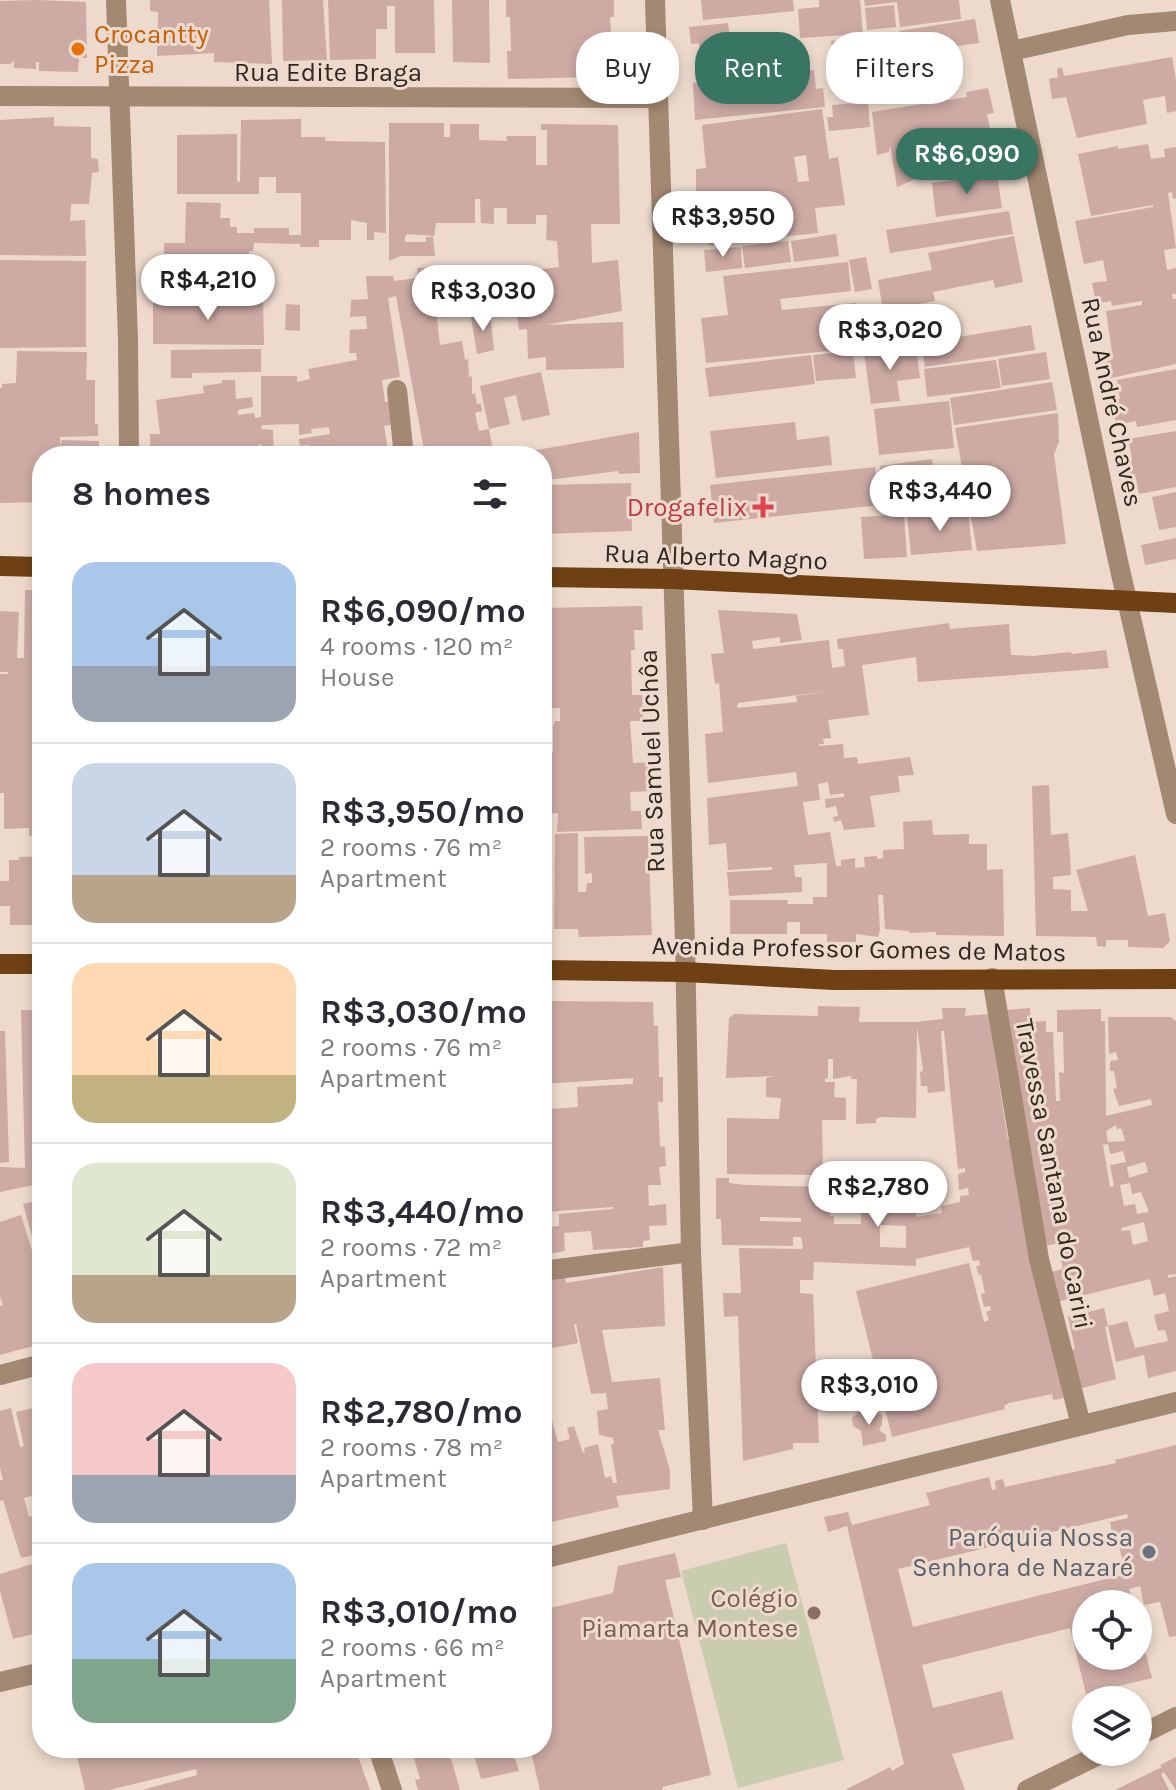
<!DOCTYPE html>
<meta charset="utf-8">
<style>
:root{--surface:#fff;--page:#f7f7f7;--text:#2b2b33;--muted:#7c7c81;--line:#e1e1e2;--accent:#387562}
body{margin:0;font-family:Karla,sans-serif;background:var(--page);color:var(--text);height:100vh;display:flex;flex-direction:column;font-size:30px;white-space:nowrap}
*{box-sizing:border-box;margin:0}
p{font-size:26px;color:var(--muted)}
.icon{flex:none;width:44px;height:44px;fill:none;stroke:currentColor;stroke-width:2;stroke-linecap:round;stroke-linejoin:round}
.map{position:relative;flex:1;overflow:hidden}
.panel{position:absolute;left:32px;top:446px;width:520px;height:1312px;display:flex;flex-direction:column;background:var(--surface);border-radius:32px;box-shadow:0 4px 12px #0003}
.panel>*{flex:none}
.guide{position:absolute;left:576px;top:32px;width:480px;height:72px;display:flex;gap:16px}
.tools{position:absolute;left:1072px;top:1590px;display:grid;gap:16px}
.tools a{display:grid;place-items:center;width:80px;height:80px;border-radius:50%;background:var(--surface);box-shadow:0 4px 12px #0003;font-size:40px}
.price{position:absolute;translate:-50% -68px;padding:0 18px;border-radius:28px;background:#fff;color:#222;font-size:26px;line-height:52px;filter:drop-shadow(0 2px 4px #0008)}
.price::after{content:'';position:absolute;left:50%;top:48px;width:24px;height:18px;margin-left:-12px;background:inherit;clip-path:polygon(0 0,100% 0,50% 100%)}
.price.selected{background:var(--accent);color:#fff}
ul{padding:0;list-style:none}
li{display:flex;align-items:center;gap:24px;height:200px;padding:0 40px}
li+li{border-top:2px solid var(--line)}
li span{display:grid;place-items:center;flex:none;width:224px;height:160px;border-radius:24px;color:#555}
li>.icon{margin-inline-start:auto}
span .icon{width:96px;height:96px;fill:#fffc;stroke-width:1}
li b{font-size:34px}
h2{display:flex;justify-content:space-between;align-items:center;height:96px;padding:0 40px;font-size:34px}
.tag{padding:0 28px;border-radius:32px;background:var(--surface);box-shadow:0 4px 12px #0003;font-size:28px;line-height:72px}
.tag.selected{background:var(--accent);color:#fff}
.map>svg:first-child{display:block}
.green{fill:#caccaf}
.building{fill:#cdaaa4;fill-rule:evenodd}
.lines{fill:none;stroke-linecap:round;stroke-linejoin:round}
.minor{stroke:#a38872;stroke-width:20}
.major{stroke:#6e4013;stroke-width:20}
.food-dot{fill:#e8710a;stroke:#eddacc;stroke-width:3}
.health-dot{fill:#e0444e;stroke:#eddacc;stroke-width:3}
.worship-dot{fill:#6b7280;stroke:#eddacc;stroke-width:3}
.education-dot{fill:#8d6e63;stroke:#eddacc;stroke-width:3}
.labels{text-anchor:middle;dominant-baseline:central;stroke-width:6;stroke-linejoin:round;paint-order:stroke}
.food-label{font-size:26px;fill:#c56008;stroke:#eddacc;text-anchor:start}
.street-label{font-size:26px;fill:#2f2822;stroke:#eddacc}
.health-label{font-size:26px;fill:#be3a42;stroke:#eddacc;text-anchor:end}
.worship-label{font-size:26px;fill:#5b616d;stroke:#eddacc;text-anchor:end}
.education-label{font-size:26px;fill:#785e54;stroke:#eddacc;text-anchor:end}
</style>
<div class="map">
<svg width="1176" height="1790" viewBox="0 0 1176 1790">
<rect width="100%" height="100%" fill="#eddacc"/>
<path class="green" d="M786,1543L844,1760L738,1788L681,1571Z"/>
<g class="building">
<path d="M37,0L86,2L87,58H79L78,72L39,71V62H36V69L14,68V61L10,64H0V1Z"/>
<path d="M150,0H269L272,64L214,62V53L157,56L158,12L150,11Z"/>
<path d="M282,0H323L327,60L283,61Z"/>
<path d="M328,0H434L435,53H395V6H387V29H376V59L330,60Z"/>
<path d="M452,0H489L490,63L453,62Z"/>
<path d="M506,0H614V17H610L611,38L619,37V68H601V77L508,79L507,51H511L510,17H506Z"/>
<path d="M701,0H793L794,11L703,20Z"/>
<path d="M819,0H860L863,34L800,38L798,9L819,7Z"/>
<path d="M864,0H959L961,19L900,27L897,2L865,6Z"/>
<path d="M894,5L896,27L867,30L865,8Z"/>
<path d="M975,19L979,43L903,54L899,31Z"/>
<path d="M728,23L732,55L700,58L699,43L691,44L689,27Z"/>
<path d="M892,32L896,61L835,69L831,41Z"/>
<path d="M951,52L957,81L890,94L885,65Z"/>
<path d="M1172,57L1176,80V111L1167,113L1165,96L1143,100L1147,124L1077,138L1066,97L1052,99L1049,79L1058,77L1057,69L1062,67L1064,76Z"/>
<path d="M814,70L816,89L823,88L825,107L695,120L693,83Z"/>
<path d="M988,88L994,113L987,114L991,133L978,134L985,169H982L983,172L972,174V172L957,174V177L923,176L897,187L890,145L889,152L877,155L872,112L967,97L966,92ZM963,136L908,147L907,141Z"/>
<path d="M868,102L870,127L829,131L827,117H833L832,105Z"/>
<path d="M822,109L829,159L838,157L845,205L815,208L818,233L741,241L740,239V241L709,245L703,192L696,195V169L706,168L702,125ZM806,155L809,181L798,182L794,157Z"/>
<path d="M54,117V126L91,127V158L98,159L99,172L92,173L89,204H71L70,221L85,220L86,256L0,255V120Z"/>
<path d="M301,119V137H325V141L385,142L386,233L374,232V240H367V223L351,220V240H319V247H300V244L254,243L253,251H249V260H240L239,269L240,271L252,270V295L215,294V290H185V294L170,293V271H160V259L164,260V243H185L186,202L221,203L220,218H230V227H237V233H254V228H289V235H301V193H276V177H259V194H177V135L237,134V181L240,182L241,120Z"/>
<path d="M389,123H444V137H450V124H479V140L507,141L506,136H536V165H547V130H541V124L618,125L620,224H591L592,263L618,260L622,311L546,325L623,322L624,368L546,370V357L528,359L527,329L519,330L512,273L559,267L557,241L546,240L547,215H536V224H507V208H494V224L481,223L480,199H475V223H436L434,236L407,234L405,237V242H426V237H433L435,256H401L389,261Z"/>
<path d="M1148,144L1151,159L1165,157L1164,149L1176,147V198L1173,199L1172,192L1168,193L1176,248L1164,250L1167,270L1176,268V294H1172L1173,299H1176V364L1111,378V381H1108L1104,363L1113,359L1106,311L1142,305V301L1112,306L1111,301L1096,304L1092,283L1107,281L1103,260L1084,264L1075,221L1153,207V205L1091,216L1078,154L1118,146V149Z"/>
<path d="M997,174L1002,208L936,217L932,183Z"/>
<path d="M1009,211L1013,234L890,253L886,230Z"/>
<path d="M836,234L839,256L794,262L791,241Z"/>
<path d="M1014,236L1023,282L995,288L993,280L933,292L935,301L883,311L878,280L932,270L928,253Z"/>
<path d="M788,241L791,262L745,268L742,246Z"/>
<path d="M741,247L742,268L706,272L704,250Z"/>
<path d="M866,257L872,289L855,292L849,260Z"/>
<path d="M0,260L86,261V347L0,348Z"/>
<path d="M848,262L851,291L780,299L782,310L856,303L861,348L706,363L701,318L728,315L723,276Z"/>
<path d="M431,267L440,345L462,341L465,360L468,359L469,377L472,376V394L475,393L477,404H481L482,411L475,413L479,431L489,429L480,386L541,372L550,415L522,421L516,395L504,398L510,424L489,429L494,456H425L396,296L388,298L400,377L382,380L385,402L391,401L395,424L384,426L389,456H311L309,445L300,446L299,439L330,434L329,427L311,429L312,433L299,435V424L262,425L261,429L273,430L274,456H262L261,444L249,449L245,456H162L161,452H150V434H160L156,400L204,393L203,386L222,383V380H235L236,399L252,397L253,407L238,410V415L254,413L255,418L261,417V376H297V382L310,379L308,369L357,360L356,353H349L350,330L367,329L366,316L350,317L351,300L368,299L366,276H393L394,281L418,278L417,268Z"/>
<path d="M153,293L156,294V299H263L264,345L153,344Z"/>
<path d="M286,304L300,305V331L285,330Z"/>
<path d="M490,313L494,350L477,354L471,317Z"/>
<path d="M881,318L885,345L863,348L860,320Z"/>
<path d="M1031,325L1035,350L925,367L921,343Z"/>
<path d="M916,346L920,378L897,381L900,401L871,404L864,352Z"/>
<path d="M261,349V372L192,373V378H171V350Z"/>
<path d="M17,351L87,352L86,380H95V424H98V436L60,437V445L62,440L99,441V456H42V502L0,503V388H2V384L16,383Z"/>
<path d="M853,351L856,378L816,381L813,355Z"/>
<path d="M1046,352L1050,379L1002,386L998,359Z"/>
<path d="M811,355L815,384L709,397L705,368Z"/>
<path d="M996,360L1001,388L927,397L924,369Z"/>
<path d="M1176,369V420L1137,427L1136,421L1116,425L1112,400L1120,399L1117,380Z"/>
<path d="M1052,382L1057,410L954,425L950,398Z"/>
<path d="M949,401L954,448L879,455L874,409Z"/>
<path d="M1058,413L1059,442L1054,454L1066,544L977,551L955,428Z"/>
<path d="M795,422L797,440L829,436L832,465L716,478L710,431Z"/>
<path d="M1176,431V487L1139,494L1135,474L1130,475L1128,463L1127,460L1132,459L1128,439Z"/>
<path d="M639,432L640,473L619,474L618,471L548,480L547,467L542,468V456H531V451Z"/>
<path d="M932,459L935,481L959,478L962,505L886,513L880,466Z"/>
<path d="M875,467L880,505L714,523L710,485Z"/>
<path d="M631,483L632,531L542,534V485Z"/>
<path d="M1176,492V527L1159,530L1152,497Z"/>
<path d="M968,510L972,550L911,555L907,516Z"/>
<path d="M904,514L907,557L864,559L861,517Z"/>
<path d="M1176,538V559L1145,565L1141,545Z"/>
<path d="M25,590H42V842H40L39,836H29V828L4,829V793H0V674H8V672H0V611L19,612L17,658H24Z"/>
<path d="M642,606L643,630H634L635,650H631L632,695H642L643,721H630L633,763L652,762V791L630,792L631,811H641L642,829L557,832L558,813L542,814V769H546V752H553V726L555,721H560V708H552V696H542V608Z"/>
<path d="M718,610L797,614L802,640L780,643V637L752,641L753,649L829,640L832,668L845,666L843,649H838L837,639L949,623L950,629L1009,624L1011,655L1033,656L1071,652L1072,654L1106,650L1109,668L918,682L916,657L862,665L869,715L828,720L831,738L823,739L824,744H819V746L843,744L844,758L857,757L858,764L910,757L914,775L898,776L900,792L870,796L875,827L854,829L844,830L841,820L834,822L833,817L838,816L836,806L826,808L825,799L844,797V793L830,795L828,782L818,784L820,800L803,802L808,835L830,832L836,866H841V860L855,858V868L865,867L864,857L877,856V859L883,858V850L904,849L903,822L932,820L933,835L969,834V844H987V870L1003,869L1004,936L936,935V932L909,933V931L885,929L883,895H878L880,930L878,937L856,934V942H827V934H800V922H787V934H730V900H788L787,904H813V897H827V863L794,865L795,877H802V892L729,896L727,872L772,870V867L728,870L726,843L709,845L707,798L798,786L796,772L708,783L705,734L723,732L719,683L715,684L711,654L724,653ZM829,691L796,696L797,702L737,708L738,703Z"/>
<path d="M1049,785L1051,835L1068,833L1070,856L1071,875L1053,877V889L1071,890V911H1088L1076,870L1135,855L1148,916L1165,913L1170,941L1163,948L1128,947V940H1106V947L1097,946L1096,937L1036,936L1032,786Z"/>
<path d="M578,833V892H586L587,883H592V873L585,874L584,837L648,836L652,935L579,937L578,929H554L555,834Z"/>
<path d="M42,856V871H38L39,925H10V906H0V881H9V860H19V857Z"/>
<path d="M542,1001L653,1002L654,1026H658L659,1077H663V1102H658L660,1146L665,1147L666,1166L659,1167L661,1185H648L649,1206L666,1204L667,1225L649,1226L650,1240L643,1241V1247L593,1250L591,1231L564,1233L565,1251L542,1255V1234L552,1233L551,1227L559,1226V1214L613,1209V1207L545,1212V1215H542V1104H550V1109L578,1107L577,1087L633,1084V1078L542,1084Z"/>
<path d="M818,1006L860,1007L859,1022H916L943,1019L942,1008H966L965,1016L988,1014L1008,1140L1011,1139L1042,1303L1064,1398L1053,1400L1052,1394L1009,1403L1004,1406L1005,1409L892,1437L856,1291L969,1263L984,1322L989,1320L986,1312L991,1310L990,1306L984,1307L981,1294L985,1293L981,1274L979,1275L976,1266H980L979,1260L973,1261L969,1247L916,1259V1266L814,1262L813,1280H800V1293L813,1294L819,1443H793V1449L743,1461L738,1316L724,1317L723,1293H741L739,1248L802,1249L803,1246L801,1237H793V1246L722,1245L721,1219H716V1178H729V1183L745,1185L831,1187L830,1216H834V1224H861V1181L916,1182V1217L942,1213L941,1206L960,1202V1196L969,1195L968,1188L959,1190L958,1174L965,1172V1168L958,1169L944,1031H941L945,1091L928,1093L927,1086H921L920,1072L923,1071L917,1027L916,1118L881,1117L876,1119V1123L856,1124L857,1079H851V1076L833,1079V1059H828V1079L825,1078V1082H835L834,1097L846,1098V1120H822L823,1175L727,1174V1118L779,1119L781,1098L766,1097V1078L774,1076L726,1078L729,1018L734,1014L818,1016ZM760,1217L801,1218V1222L760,1221ZM880,1225L906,1226V1248L880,1247Z"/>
<path d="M1030,1008L1031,1022L1046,1021V1032H1053L1056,1101H1060L1059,1072L1064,1073L1063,1032H1057V1010L1101,1009V1021H1105L1106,1116L1152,1105L1151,1099L1119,1106L1113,1089L1117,1088L1114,1071H1110V1061L1118,1060L1116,1052L1109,1054L1108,1017H1171L1176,1021V1274L1168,1275V1278L1176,1276V1371L1148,1378L1144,1355L1116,1362L1108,1326L1105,1327L1116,1379L1079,1389L1070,1350L1075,1349L1068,1317L1104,1308L1108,1326L1127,1321L1135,1348L1168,1341L1165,1330L1158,1331L1154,1315L1169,1311L1165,1293L1154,1296L1150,1279L1056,1302L1050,1272L1063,1269L1058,1243L1041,1247L1004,1010ZM1116,1125L1117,1130L1120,1128L1122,1130L1125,1141L1108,1142L1106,1131ZM1108,1144L1110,1154L1123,1151L1126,1162L1110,1165L1114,1186L1110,1187L1103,1145ZM1145,1162L1148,1172L1129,1178L1127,1167ZM1130,1183L1132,1194L1141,1192L1149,1212L1137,1214L1135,1204L1124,1206L1120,1185ZM1144,1222L1148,1241L1133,1245L1130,1230L1122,1231L1121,1228Z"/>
<path d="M21,1010H42L41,1195L38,1184L0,1192V1167L25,1168Z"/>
<path d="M0,1031H5L9,1162L0,1163Z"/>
<path d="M42,1199V1267L41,1268L23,1204Z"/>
<path d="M21,1215L42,1283V1339L36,1341L37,1345L0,1355V1306L3,1305L0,1296V1222Z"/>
<path d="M663,1267L665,1326L602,1330L612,1382L660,1378L665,1430H658L670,1470V1489L616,1496L619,1507L542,1524V1412L549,1410L558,1442L570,1439L567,1428L574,1426L583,1453L585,1452L584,1448L598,1444L605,1478L611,1476L613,1483H617L611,1444H614L613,1438L599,1435L597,1411L608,1409L606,1393L591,1394L576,1324L574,1325L578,1343L542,1350V1281L565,1277L566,1283Z"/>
<path d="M42,1406V1486L36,1488L38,1494L24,1498L29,1517L42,1514V1553L21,1558L3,1500L0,1501V1480H3L0,1468V1411L11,1408L20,1447L24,1446L16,1412Z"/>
<path d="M858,1412H875L882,1415V1424L879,1430L886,1435V1441L863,1446L861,1431L853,1426L852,1418Z"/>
<path d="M1176,1445V1636L1169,1637L1160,1602L1144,1605L1140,1586L1129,1589L1133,1604H1086V1656H1138L1139,1627L1152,1678L1086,1694L1070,1628L922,1665L933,1708L1002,1691L1014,1739L952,1754L965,1790H845L890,1767L892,1771L904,1764L847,1526L828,1532L824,1517L848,1512L852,1525L930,1505L926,1493L989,1477L992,1490L996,1489L995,1481L1003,1479L1005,1487L1102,1466L1116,1463L1115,1460ZM1127,1514L1128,1518L1110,1522L1112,1531L1115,1530L1126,1574L913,1627L898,1569Z"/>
<path d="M675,1553L681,1577L665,1580L711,1775L662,1787L663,1790H540L530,1748H542V1610L613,1593L618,1566Z"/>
<path d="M42,1561V1632L13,1639L0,1591V1574Z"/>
<path d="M75,1748H355L370,1790H142L197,1775L196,1769L109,1790H85Z"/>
<path d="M411,1748H448L460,1790H418L415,1780L420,1779Z"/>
<path d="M472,1748H512L519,1771L481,1779Z"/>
<path d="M1176,1757V1790L1164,1772L1161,1774L1169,1790H1115L1162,1767L1160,1765Z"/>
</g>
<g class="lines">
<g class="minor">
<path d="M116,0L128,339L129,456"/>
<path d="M655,0L685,943L691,1252L703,1520"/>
<path d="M1000,0L1118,561L1176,814"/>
<path d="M1012,51L1128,25L1176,21"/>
<path d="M0,96L656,98"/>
<path d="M397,390L404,456"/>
<path d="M992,978L1039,1259L1081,1425"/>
<path d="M542,1271L691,1252"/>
<path d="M0,1375L42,1364"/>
<path d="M542,1559L1176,1402"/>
<path d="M0,1682L42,1672"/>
<path d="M1138,1736L1176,1717"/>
<path d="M378,1748L392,1790"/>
<path d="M1027,1790L1105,1752"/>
</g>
<g class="major">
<path d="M0,566L42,567"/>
<path d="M542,577L672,579L1176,603"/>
<path d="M0,964H42"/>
<path d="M542,970L685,972L834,980L1176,979"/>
</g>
</g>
<circle class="food-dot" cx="78" cy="49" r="8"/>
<path class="health-dot" d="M759 495h8v8h8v8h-8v8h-8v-8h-8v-8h8z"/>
<circle class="worship-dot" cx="1149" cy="1552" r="8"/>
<circle class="education-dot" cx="814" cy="1613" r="8"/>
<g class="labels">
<g class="food-label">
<text x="94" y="34">Crocantty<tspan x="94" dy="30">Pizza</tspan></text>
</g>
<g class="street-label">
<text x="328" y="72">Rua Edite Braga</text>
<text transform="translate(1112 402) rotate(78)">Rua André Chaves</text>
<text transform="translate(716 557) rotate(2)">Rua Alberto Magno</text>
<text transform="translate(652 761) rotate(-92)">Rua Samuel Uchôa</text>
<text transform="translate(859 949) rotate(1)">Avenida Professor Gomes de Matos</text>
<text transform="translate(1054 1174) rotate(79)">Travessa Santana do Cariri</text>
</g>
<g class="health-label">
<text x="747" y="507">Drogafelix</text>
</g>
<g class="worship-label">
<text x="1133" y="1537">Paróquia Nossa<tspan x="1133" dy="30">Senhora de Nazaré</tspan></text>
</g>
<g class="education-label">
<text x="798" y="1598">Colégio<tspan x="798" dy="30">Piamarta Montese</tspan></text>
</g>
</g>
</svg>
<div class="tools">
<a><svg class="icon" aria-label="locate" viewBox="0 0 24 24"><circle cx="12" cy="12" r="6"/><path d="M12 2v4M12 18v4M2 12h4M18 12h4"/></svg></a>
<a><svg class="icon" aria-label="layers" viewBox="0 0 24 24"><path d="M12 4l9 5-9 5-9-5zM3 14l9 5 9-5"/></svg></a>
</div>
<b class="price selected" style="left:967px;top:196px">R$6,090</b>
<b class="price" style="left:723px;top:259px">R$3,950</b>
<b class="price" style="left:208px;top:322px">R$4,210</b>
<b class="price" style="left:483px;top:333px">R$3,030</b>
<b class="price" style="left:890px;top:372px">R$3,020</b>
<b class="price" style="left:940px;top:533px">R$3,440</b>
<b class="price" style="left:878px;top:1229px">R$2,780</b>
<b class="price" style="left:869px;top:1427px">R$3,010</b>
<div class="guide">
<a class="tag">Buy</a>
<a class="tag selected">Rent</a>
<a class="tag">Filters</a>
</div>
<section class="panel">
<h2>8 homes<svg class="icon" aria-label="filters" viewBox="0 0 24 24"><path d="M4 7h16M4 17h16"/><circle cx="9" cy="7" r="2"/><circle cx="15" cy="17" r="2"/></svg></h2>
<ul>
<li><span style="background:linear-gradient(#a9c7e8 65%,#9aa5b1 0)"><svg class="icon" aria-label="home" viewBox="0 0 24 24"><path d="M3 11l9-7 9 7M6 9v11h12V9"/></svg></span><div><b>R$6,090/mo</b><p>4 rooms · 120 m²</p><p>House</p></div></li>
<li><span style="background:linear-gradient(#c9d6e8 70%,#b9a48a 0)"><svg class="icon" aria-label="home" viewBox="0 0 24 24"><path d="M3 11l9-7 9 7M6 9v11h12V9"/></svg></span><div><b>R$3,950/mo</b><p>2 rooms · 76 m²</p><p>Apartment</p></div></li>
<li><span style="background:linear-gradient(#ffd9b3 70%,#c2b280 0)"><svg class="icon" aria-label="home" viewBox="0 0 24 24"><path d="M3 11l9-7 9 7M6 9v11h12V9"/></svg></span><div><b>R$3,030/mo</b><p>2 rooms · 76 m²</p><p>Apartment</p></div></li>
<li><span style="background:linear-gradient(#dfe7d0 70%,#b9a48a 0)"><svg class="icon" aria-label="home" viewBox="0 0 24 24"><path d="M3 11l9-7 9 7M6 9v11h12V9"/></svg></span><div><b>R$3,440/mo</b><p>2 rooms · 72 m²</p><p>Apartment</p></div></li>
<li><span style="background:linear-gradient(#f6c9c9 70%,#9aa5b1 0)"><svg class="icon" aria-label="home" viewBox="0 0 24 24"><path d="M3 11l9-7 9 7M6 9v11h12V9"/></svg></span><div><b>R$2,780/mo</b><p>2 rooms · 78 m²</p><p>Apartment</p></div></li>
<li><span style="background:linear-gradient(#a9c7e8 60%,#7fa58c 0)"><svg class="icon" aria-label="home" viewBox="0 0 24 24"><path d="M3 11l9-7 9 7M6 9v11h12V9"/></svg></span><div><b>R$3,010/mo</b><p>2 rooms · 66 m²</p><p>Apartment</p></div></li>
</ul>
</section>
</div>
